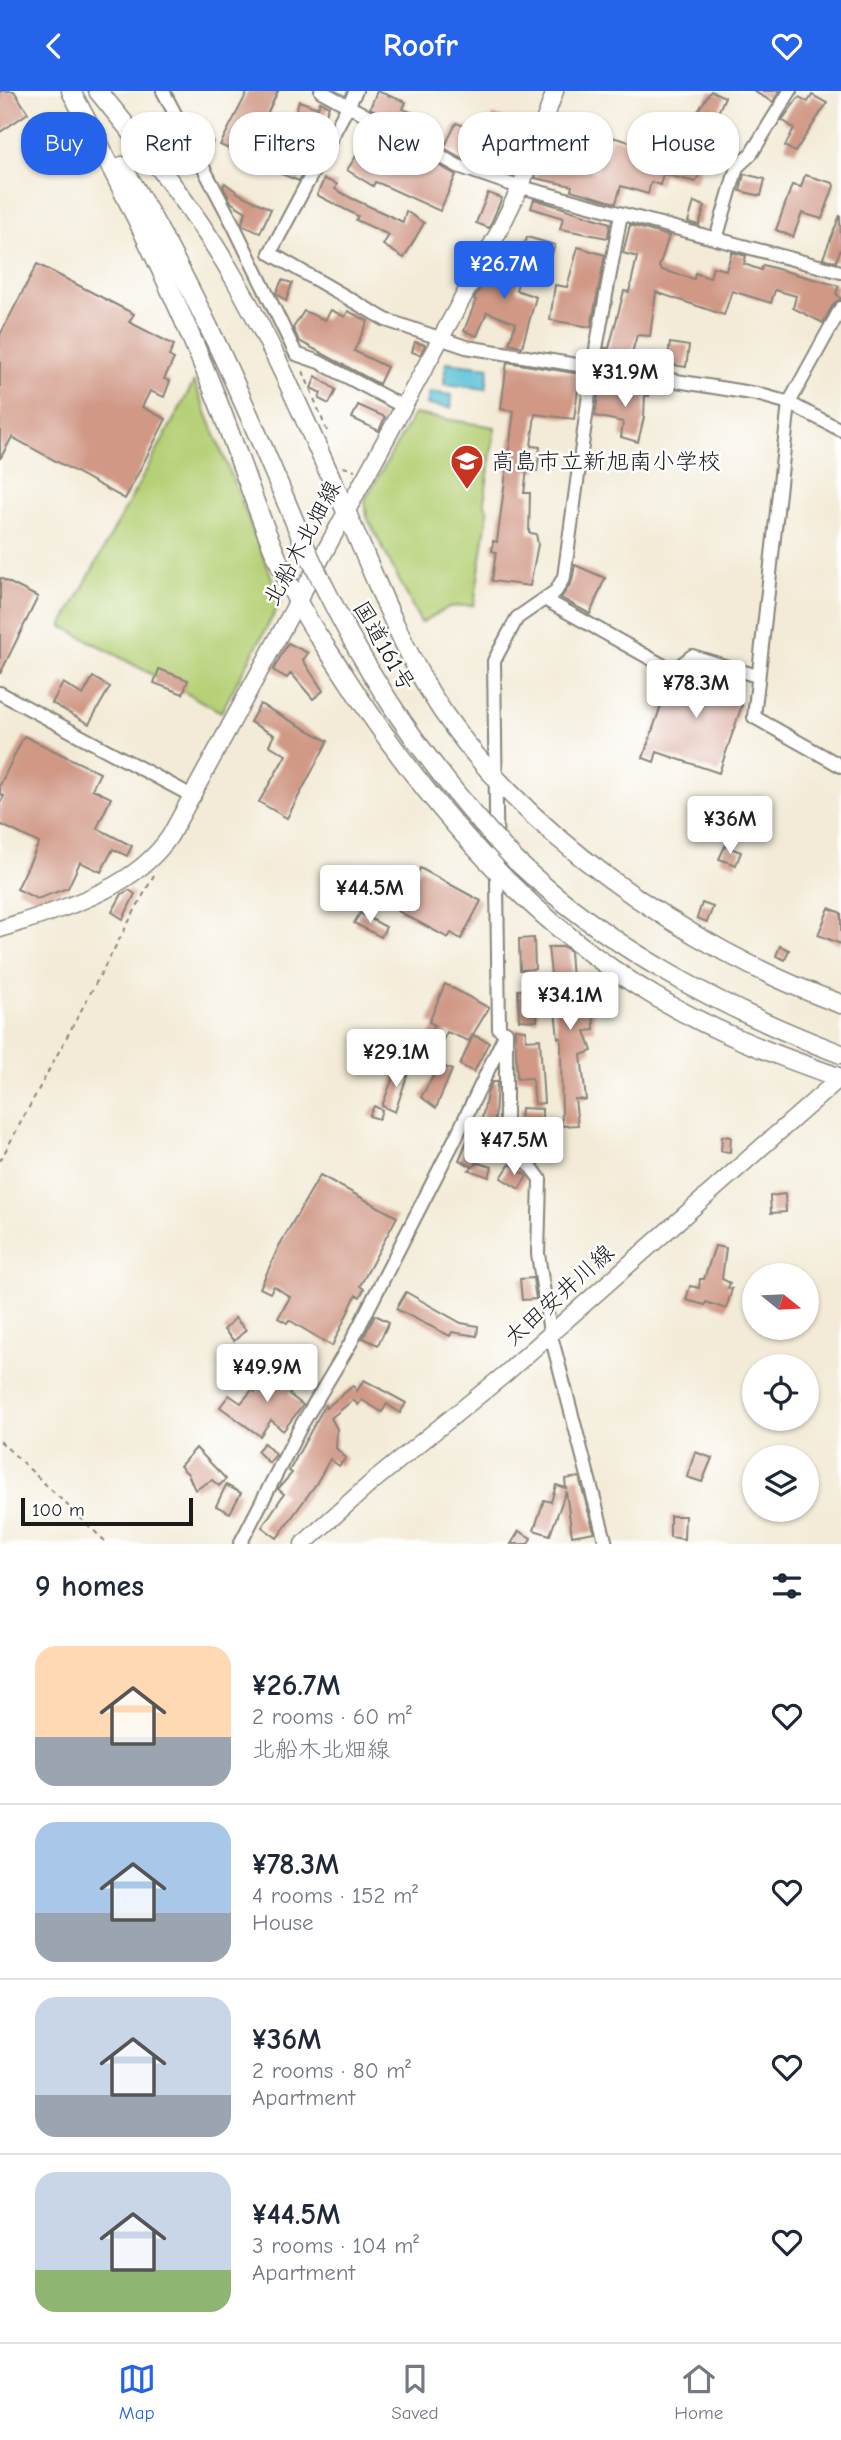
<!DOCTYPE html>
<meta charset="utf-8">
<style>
:root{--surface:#fff;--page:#f2f2f3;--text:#1f2937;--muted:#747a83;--line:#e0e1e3;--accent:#2563eb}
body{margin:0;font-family:"Comic Neue","Klee One",sans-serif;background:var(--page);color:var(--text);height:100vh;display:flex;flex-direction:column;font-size:26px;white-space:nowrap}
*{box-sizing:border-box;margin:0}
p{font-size:23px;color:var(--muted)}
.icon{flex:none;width:38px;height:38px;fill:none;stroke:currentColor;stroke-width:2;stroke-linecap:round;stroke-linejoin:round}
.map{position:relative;height:1453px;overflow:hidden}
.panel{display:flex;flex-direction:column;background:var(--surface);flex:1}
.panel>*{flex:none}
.hud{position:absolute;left:21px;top:21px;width:800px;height:63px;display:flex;gap:14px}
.needle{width:46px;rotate:108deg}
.buttons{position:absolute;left:742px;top:1172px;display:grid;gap:14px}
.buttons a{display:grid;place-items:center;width:77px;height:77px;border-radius:50%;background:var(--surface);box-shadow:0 2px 5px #0004;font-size:35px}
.scale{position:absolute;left:21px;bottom:18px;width:172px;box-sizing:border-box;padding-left:7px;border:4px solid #1c1c1c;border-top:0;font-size:19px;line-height:24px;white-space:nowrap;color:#1c1c1c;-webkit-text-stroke:5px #fff;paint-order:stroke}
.price{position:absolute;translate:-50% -60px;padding:0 16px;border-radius:7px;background:#fff;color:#222;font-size:23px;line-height:46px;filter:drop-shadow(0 2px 4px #0008)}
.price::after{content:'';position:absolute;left:50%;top:42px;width:21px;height:16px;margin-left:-10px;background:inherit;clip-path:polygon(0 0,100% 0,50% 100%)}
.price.current{background:var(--accent);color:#fff}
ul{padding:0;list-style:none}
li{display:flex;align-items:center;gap:21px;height:175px;padding:0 35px}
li+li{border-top:2px solid var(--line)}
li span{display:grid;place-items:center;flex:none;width:196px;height:140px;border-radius:21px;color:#555}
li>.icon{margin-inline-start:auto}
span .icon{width:84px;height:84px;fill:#fffc;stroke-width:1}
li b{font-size:30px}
h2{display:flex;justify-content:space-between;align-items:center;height:84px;padding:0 35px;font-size:30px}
.chip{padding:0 24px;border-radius:28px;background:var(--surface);box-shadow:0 2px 5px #0004;font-size:24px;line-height:63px}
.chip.current{background:var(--accent);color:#fff}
header{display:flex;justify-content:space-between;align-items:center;height:91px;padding:0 35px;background:var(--accent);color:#fff;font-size:32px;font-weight:800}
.tabs{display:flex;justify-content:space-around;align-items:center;height:98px;border-top:2px solid var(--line);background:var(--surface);font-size:19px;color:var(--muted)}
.tabs a{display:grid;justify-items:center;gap:4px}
.tabs .current{color:var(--accent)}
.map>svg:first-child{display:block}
.green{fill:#b5d076;stroke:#687649;stroke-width:2}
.water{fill:#5ac1d7;stroke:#3b6e7a;stroke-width:2}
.building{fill:#d09885}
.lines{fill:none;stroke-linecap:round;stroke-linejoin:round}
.minor-casing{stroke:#88847a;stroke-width:16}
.major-casing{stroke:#88847a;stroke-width:19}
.highway-casing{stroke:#88847a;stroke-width:21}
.path{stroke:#88847a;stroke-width:2;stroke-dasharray:5 5;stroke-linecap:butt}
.minor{stroke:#fff;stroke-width:12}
.major{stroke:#fff;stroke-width:16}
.highway{stroke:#fff;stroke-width:18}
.highway-bridge-casing{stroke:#88847a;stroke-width:21;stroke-linecap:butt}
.highway-bridge{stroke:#fff;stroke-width:18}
.labels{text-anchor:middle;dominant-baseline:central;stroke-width:5;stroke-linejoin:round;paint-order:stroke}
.poi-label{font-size:23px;fill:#1c1c1c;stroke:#fff;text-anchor:start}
.street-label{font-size:23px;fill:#1c1c1c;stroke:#fff}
</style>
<header><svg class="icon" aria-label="back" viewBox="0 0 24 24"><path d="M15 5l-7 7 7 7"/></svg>Roofr<svg class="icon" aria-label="heart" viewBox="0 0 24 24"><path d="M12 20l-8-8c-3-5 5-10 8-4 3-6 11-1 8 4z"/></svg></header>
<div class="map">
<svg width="841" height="1453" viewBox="0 0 841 1453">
<rect width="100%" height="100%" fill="#fff"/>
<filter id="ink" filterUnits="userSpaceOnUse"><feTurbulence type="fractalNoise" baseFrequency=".0143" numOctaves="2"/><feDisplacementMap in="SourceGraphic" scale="14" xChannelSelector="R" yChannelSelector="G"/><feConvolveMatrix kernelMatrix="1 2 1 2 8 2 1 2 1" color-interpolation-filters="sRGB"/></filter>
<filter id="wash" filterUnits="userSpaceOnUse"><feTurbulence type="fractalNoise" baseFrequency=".00686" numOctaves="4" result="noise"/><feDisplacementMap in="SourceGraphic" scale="28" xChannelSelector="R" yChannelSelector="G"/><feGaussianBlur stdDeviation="1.57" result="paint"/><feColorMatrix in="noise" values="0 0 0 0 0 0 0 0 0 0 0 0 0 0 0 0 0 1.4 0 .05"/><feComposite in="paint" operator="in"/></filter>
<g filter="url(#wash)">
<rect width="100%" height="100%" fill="#f3ebd7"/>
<g class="green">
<path d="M194,291L281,510L221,621L62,535Z"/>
<path d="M414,323L495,336L484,411L488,421L474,514L449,516L421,532L367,426L365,409Z"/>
</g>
<g class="water">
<path d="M446,271L489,276L486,298L444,293Z"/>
<path d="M429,301L452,304L451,317L427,314Z"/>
</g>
<g id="blocks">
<g class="building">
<path d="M0,0H14L28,22L0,41Z"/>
<path d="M248,0H278L247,66L220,54Z"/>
<path d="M377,0L406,11L403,18L438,31L429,49L370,17Z"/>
<path d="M711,0L725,6L712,35L694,26Z"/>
<path d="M753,0H780L773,11Z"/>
<path d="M812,4L827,12L795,61L785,55L794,37L782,29L799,6L808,11Z"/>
<path d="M299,10L318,17L320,11L329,15L324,28L330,30L299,90L276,81L279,73L286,75L292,58L285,54Z"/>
<path d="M493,24L504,27L501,37L521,44L524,37L530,39L513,85L462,67L444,57L456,32L487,43Z"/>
<path d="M683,45L700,52L692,74L701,77L696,91L663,83L660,94L651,91L648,103L621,95L616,112L571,99L572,95L535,87L541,70L554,74L567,46L580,50L573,74L597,81L602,66L606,67L612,46L676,64Z"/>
<path d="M203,46L213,50L207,65L200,52Z"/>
<path d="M397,51L456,84L440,120L381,93L375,91L373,95L347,79L362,56L388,69Z"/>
<path d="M744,83L765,88L761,105L740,100Z"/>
<path d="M805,84L833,92L834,95L822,128L802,122L793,146L776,139L792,94L801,96Z"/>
<path d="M324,88L337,93L335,98L351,107L403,131L406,120L424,132L404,167L383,154L389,144L356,129L358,125L317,104Z"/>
<path d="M225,92L241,104L271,118L260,142L244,135L242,131L246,121L232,112L223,96Z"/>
<path d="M488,102L502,107L489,137L476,132Z"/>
<path d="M534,108L610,132L608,147L560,138L563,127L531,117Z"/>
<path d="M694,111L705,115L699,134L688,131Z"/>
<path d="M840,124L841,157L836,171L823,167Z"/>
<path d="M630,134L669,145L659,176L662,179L694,188L695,182L710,187L713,176L726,179L732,161L746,165L744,173L761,179L763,174L839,195L836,202L841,208L834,212L823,232L793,217L796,205L775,199L771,212L732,200L724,224L656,201L650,245L637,244L630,269L613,266V271L603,269L605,257H609L624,200L629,201L637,166L623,162Z"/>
<path d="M527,146L555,154L552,163L524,155Z"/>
<path d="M578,156L605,164L591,236L550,229L555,194L567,196Z"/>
<path d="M512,158L527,162L516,199L536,206L522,256L509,252L516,232L487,221L477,245L464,240L476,209L474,208L485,188L494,192L497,184L503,187Z"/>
<path d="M37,173L134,223L129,231L174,254L169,265L174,268L164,288L170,290L164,306L150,300L142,316L166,328L125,408L12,346L0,368V244Z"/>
<path d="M282,189L292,192L286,210L276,202Z"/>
<path d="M331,219L345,226L348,220L368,230L354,260L387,276L379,293L299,250L293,237L304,220L325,229Z"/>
<path d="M415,251L425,254L420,264L412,261Z"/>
<path d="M670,252L689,255L686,276L667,273Z"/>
<path d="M507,271L580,283L574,328L535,323L531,355L540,356L537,380L527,379L524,402H530L529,442L536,443L538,453L530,495L492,490L496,461L492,460L493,450L497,451L514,320L501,318Z"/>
<path d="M316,285L336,299L329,313L319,308L321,302L311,297Z"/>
<path d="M630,291L651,295L649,305L645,304L644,326L638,351L621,346L623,331L595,325L599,298L627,304Z"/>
<path d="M358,314L385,326L379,340L352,327Z"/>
<path d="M575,474L605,487L590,523L561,507L572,490Z"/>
<path d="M0,487L38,506L0,583Z"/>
<path d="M288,552L308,562L303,569L323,600L313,608L291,582L287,587L273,579Z"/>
<path d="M159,578L188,589L183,603L154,592Z"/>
<path d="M703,578L741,593L735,611L742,614L719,682L657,661L654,671L643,667L670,588L678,587L688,579L701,583Z"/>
<path d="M93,586L110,596L89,633L52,612L63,592L83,604Z"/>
<path d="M260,613L328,650L287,727L259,711L286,664L269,654L274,644L250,631Z"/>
<path d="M24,645L100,682L92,698L111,707L97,737L132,755L127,765L113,758L101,781L80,771L68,797L37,808L17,798L39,752L0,733V712L4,705L0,703V694Z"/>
<path d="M725,755L741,761L736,774L719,768Z"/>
<path d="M420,777L481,810L461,848L451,842L448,847L398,820Z"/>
<path d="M129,799L135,803L123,828L112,821L122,803Z"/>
<path d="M702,812L713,816L707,831L697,827Z"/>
<path d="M829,817L841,822V853L818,844Z"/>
<path d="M360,822L386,836L381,846L354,832Z"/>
<path d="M534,847L535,878L520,879L519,848Z"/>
<path d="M780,855L789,859L785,869L776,865Z"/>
<path d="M548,856H564L570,860L572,889L567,890L570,907L593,906L594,939L585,940L592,960L581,964L586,1009L575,1008L578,1034L562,1035L561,947H558Z"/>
<path d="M445,893L489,917L469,950L447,941L432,970L452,979L436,1017L421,1006L435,982L426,978L429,971L417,967L435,934L429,931Z"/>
<path d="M518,899H533L534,911L538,912L537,930L519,929Z"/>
<path d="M515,938L526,939V949L540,948L544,1012L535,1013L532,987L517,988Z"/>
<path d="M473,944L489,951L474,981L460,974Z"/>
<path d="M398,974L409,979L395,1021L382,1015Z"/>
<path d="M492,991H497L494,1046L488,1045L475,1074L478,1072L492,1076L489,1086L469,1079L473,1076L459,1069L468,1048L477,1053L487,1003Z"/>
<path d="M374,1015L382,1019L379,1028L369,1025Z"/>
<path d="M521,1017L542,1018V1032L520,1031Z"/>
<path d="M542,1034L541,1045H555V1058H534L531,1061L525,1053Z"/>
<path d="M722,1045L731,1046L730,1061L721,1060Z"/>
<path d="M510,1073L527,1085L519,1098L501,1087Z"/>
<path d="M320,1084L397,1126L360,1195L364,1198L360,1206L356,1204L332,1255L289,1229L287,1232L278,1227L290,1206L274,1195L270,1202L260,1197L279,1155Z"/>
<path d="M785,1103L786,1121L771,1122L770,1105Z"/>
<path d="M715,1155L726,1157L722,1188L730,1192L728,1197L732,1198L726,1218L706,1211L705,1214L686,1209L690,1195L699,1197L700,1188H704Z"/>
<path d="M533,1187L536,1208L522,1209L520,1188Z"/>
<path d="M406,1201L461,1232L478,1235L477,1245L452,1241L450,1245L396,1218Z"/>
<path d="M375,1224L389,1231L378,1254L363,1247Z"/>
<path d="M235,1227L246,1239L234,1250L224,1239Z"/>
<path d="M277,1275L298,1291L289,1303L303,1314L283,1340L271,1329L260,1345L220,1316L229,1304L241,1312L252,1299L255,1301Z"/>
<path d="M364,1289L406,1312L400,1322L387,1313L382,1321L362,1309L358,1314L353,1309L331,1327L337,1338L336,1357L346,1367L339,1375L330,1368L316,1393L277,1447L262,1436L284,1403L278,1398L292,1382L289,1380L325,1314L326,1317L353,1295L357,1300Z"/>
<path d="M264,1352L276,1364L269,1372L257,1360Z"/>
<path d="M196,1357L226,1388L219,1395L212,1389L195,1399L188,1383L180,1375Z"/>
<path d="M695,1361L712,1367L702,1391L687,1386Z"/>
<path d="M579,1386L594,1441L572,1445L566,1400L550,1444L534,1439L544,1409L551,1411L556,1394L566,1397L565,1388Z"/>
<path d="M226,1394L241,1402L230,1422L216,1415Z"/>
<path d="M670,1425H685L684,1448L670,1446Z"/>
<path d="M519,1440L531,1447L528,1453H511Z"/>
</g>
</g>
</g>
<g filter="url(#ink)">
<use href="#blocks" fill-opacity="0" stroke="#88847a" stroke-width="2"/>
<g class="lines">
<defs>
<g id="minor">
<path d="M163,0L234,135L296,263L319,271L402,315"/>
<path d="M321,0L458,75L510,93L841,181"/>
<path d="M356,0L270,162L386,229L466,256L757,303L789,312L841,339"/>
<path d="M716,148L737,76L751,63L790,0"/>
<path d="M841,217L789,312L754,626L841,675"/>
<path d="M546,509L673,580L692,565L757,585"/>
<path d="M0,602L194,706"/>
<path d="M240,1453L302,1333L350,1253L456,1046L503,948"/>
<path d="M606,1453L550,1241L538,1163L540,1088L512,1050L506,1034V941L499,938L494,570L517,527L556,500L564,486L593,274L621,123"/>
</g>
<g id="major">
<path d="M0,838C60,818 133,800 170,745L498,142L521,95L555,0"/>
<path d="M303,1453L371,1392L504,1284L841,986"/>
</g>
<g id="highway">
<path d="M71,0C123,97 173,198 214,301C242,370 262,441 296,507C308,532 326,556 341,579C421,705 525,829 656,906C714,941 778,965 841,987"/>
<path d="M98,0C148,61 199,124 237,192C278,264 311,343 345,418C372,479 396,543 430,601C512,737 692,860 841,913"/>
<path d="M122,75C194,193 250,323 303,451"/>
<path d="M516,770C610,858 721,917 841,963"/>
</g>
</defs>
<use href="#minor" class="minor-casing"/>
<use href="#major" class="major-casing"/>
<use href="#highway" class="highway-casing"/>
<g class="path">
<path d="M303,280L327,340"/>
<path d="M343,376L355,379"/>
<path d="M0,1070L154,784"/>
<path d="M0,1350L108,1453"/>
</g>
<use href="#minor" class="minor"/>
<use href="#major" class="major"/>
<use href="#highway" class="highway"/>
<defs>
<path id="highway-bridge" d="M303,451C360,576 421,670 516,770"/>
</defs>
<use href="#highway-bridge" class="highway-bridge-casing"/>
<use href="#highway-bridge" class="highway-bridge"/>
</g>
</g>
<defs>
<symbol id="school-pin" viewBox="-11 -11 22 30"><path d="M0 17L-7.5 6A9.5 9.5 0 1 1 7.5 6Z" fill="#c8321e" stroke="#fff"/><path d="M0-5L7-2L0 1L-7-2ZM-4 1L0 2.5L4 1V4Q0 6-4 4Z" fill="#fff"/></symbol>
</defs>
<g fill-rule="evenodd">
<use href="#school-pin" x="448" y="351" width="38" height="52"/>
</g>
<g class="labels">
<g class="poi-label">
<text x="491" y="370">高島市立新旭南小学校</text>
</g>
<g class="street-label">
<text transform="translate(302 452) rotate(-62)">北船木北畑線</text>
<text transform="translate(384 555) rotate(60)">国道161号</text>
<text transform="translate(559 1204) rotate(-42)">太田安井川線</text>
</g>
</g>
</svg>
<div class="buttons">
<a><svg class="needle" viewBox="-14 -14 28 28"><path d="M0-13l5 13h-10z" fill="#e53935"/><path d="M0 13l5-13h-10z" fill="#747a83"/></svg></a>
<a><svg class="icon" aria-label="locate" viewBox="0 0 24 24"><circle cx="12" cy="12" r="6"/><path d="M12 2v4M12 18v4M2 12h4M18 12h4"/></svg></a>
<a><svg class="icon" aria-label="layers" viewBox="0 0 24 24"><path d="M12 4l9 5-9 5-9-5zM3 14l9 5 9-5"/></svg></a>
</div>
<div class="scale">100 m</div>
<b class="price current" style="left:504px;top:210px">¥26.7M</b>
<b class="price" style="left:625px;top:318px">¥31.9M</b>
<b class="price" style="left:696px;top:629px">¥78.3M</b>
<b class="price" style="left:730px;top:765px">¥36M</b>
<b class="price" style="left:370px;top:834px">¥44.5M</b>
<b class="price" style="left:570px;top:941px">¥34.1M</b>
<b class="price" style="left:396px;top:998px">¥29.1M</b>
<b class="price" style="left:514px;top:1086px">¥47.5M</b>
<b class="price" style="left:267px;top:1313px">¥49.9M</b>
<div class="hud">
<a class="chip current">Buy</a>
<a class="chip">Rent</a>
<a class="chip">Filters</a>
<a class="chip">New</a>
<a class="chip">Apartment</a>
<a class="chip">House</a>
</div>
</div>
<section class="panel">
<h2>9 homes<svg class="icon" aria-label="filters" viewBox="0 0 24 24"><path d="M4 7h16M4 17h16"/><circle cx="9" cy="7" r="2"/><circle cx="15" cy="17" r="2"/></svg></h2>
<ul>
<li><span style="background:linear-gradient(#ffd9b3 65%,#9aa5b1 0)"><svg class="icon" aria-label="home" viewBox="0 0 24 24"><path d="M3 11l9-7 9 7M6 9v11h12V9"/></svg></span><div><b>¥26.7M</b><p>2 rooms · 60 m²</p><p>北船木北畑線</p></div><svg class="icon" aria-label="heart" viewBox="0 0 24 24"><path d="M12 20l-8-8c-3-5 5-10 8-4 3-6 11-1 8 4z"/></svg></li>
<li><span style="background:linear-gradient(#a9c7e8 65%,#9aa5b1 0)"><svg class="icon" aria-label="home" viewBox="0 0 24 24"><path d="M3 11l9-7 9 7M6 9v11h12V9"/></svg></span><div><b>¥78.3M</b><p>4 rooms · 152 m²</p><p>House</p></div><svg class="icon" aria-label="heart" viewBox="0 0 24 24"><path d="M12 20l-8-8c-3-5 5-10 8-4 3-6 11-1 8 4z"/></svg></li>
<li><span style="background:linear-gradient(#c9d6e8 70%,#9aa5b1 0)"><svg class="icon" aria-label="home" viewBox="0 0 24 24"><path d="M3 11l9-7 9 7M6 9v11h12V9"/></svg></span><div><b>¥36M</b><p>2 rooms · 80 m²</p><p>Apartment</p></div><svg class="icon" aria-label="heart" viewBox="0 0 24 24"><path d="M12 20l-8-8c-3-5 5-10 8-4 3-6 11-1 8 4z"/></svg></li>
<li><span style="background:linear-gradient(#c9d6e8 70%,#8fb573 0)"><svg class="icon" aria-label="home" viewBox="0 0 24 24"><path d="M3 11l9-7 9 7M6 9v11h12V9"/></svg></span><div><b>¥44.5M</b><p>3 rooms · 104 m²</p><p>Apartment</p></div><svg class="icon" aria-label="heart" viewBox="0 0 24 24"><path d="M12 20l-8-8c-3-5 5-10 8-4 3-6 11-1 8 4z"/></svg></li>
</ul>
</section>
<nav class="tabs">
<a class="current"><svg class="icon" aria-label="map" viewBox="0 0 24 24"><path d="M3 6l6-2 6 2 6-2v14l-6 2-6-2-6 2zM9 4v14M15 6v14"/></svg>Map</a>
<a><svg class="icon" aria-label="saved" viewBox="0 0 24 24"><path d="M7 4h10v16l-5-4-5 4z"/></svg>Saved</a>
<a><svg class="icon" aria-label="home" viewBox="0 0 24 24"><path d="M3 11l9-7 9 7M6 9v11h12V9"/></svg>Home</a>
</nav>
